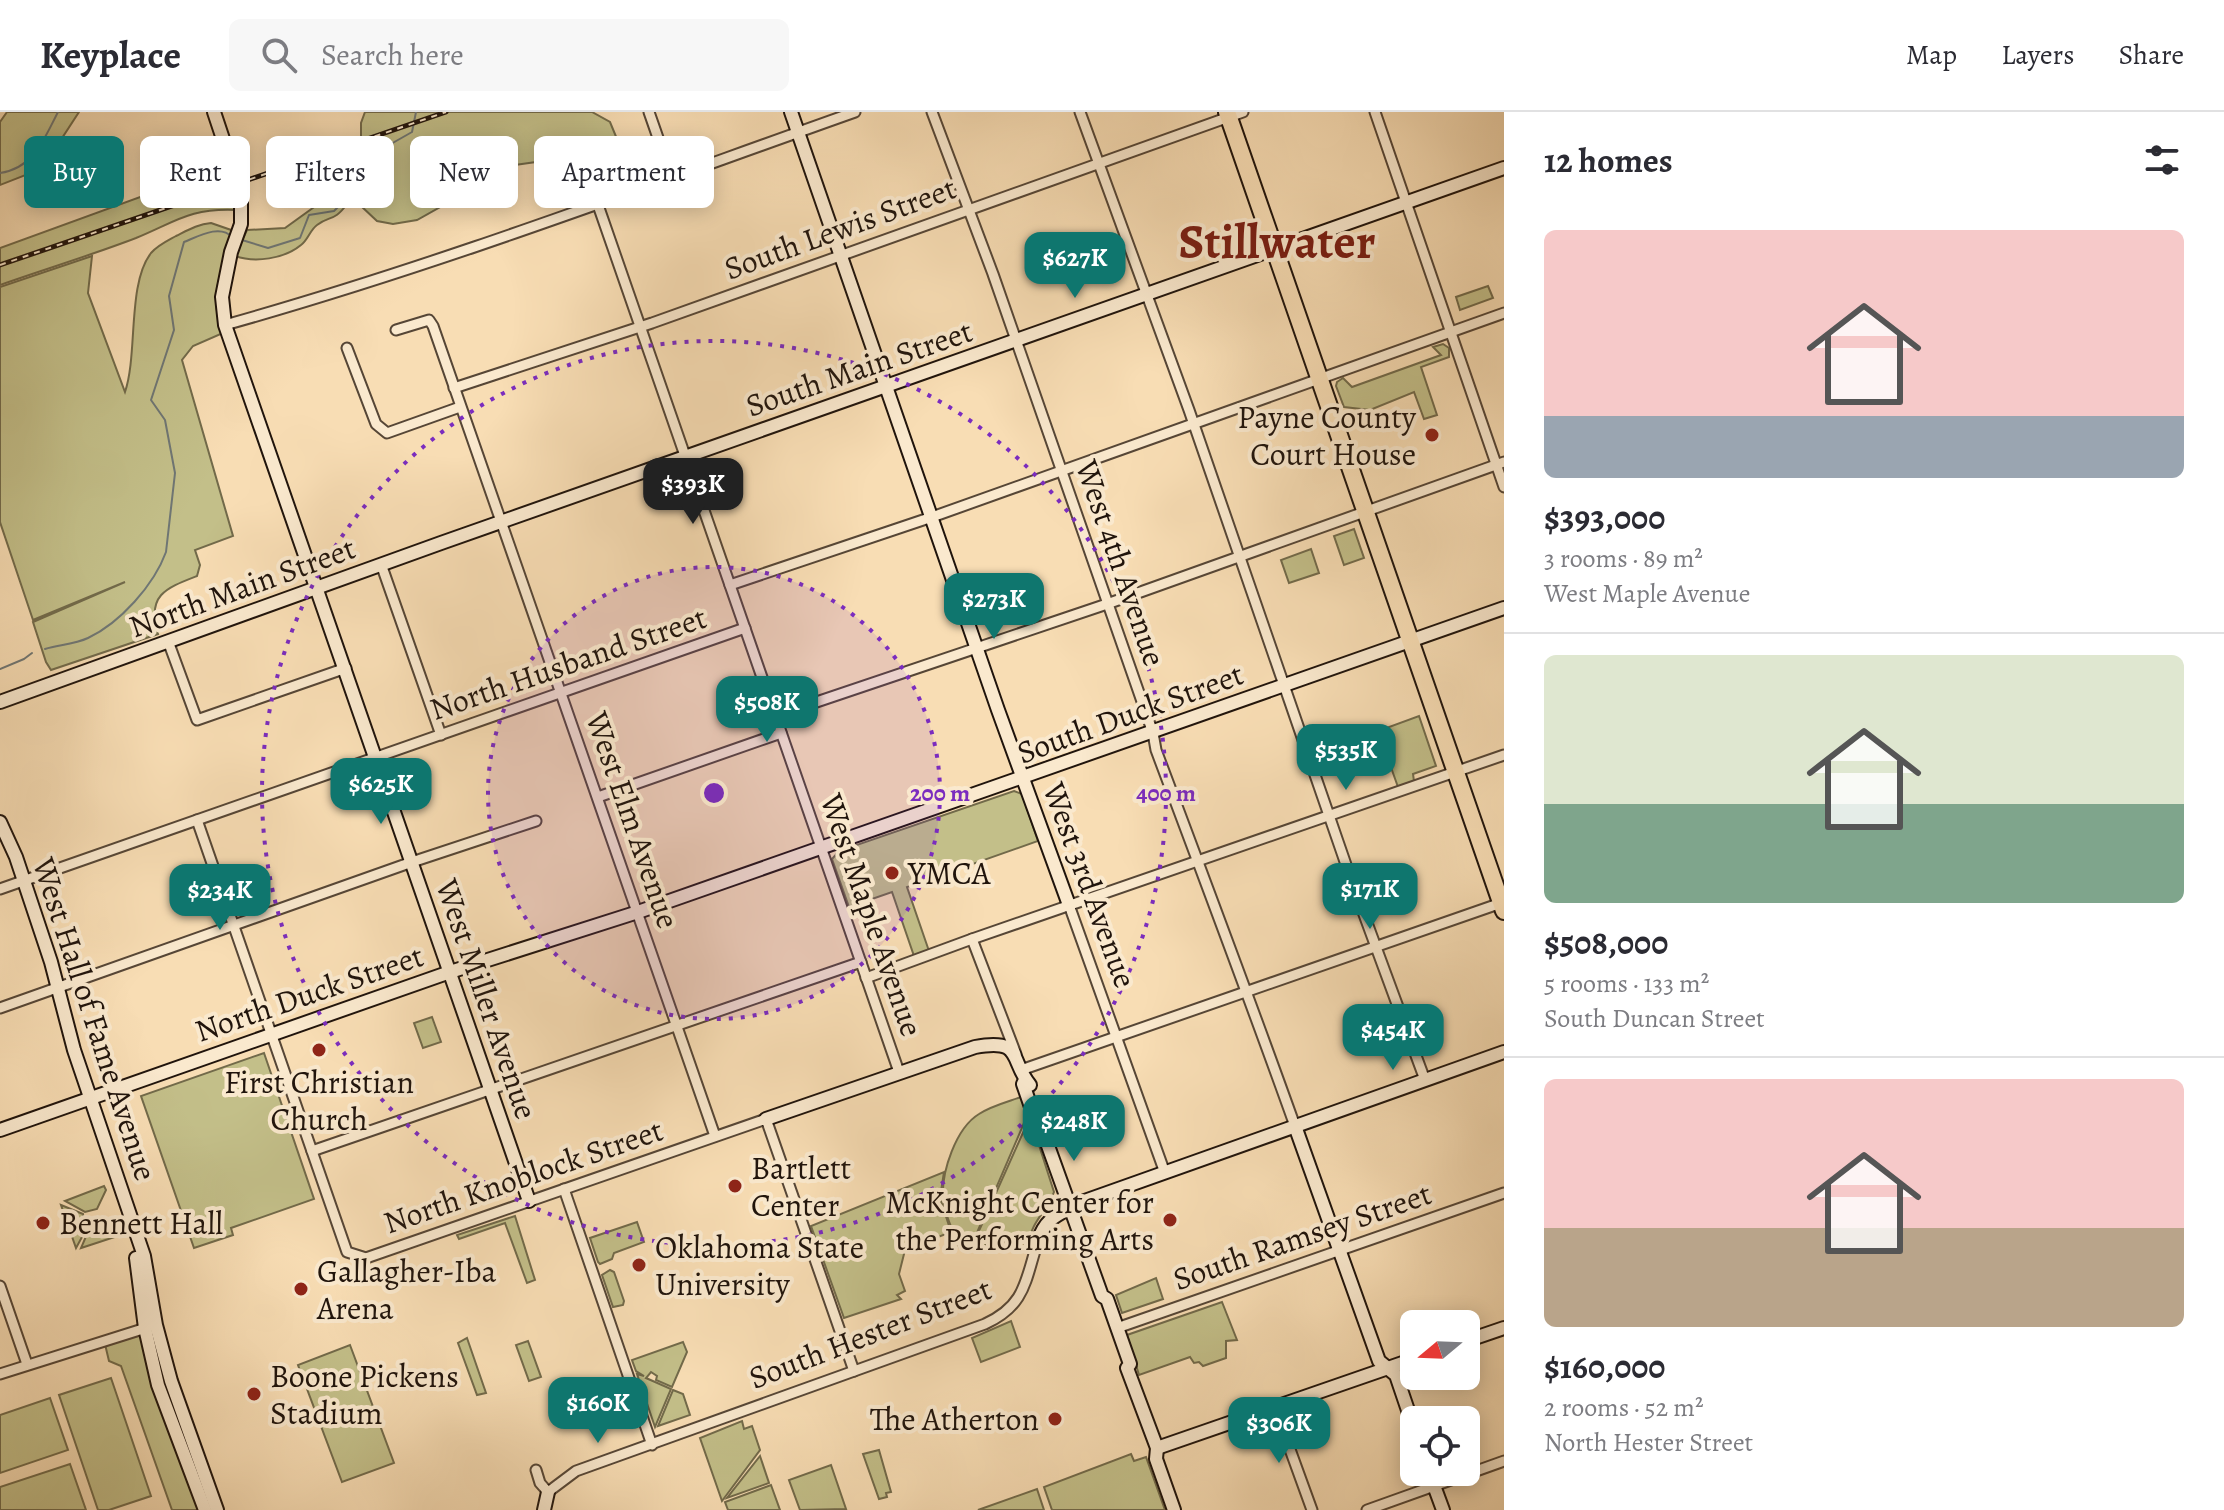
<!DOCTYPE html>
<meta charset="utf-8">
<style>
:root{--surface:#fff;--page:#f7f7f7;--text:#2b2b33;--muted:#7c7c81;--line:#e1e1e2;--accent:#0f766e}
body{margin:0;font-family:Alegreya,serif;background:var(--page);color:var(--text);height:100vh;display:flex;flex-direction:column;font-size:30px;white-space:nowrap}
*{box-sizing:border-box;margin:0}
p{font-size:26px;color:var(--muted)}
.icon{flex:none;width:44px;height:44px;fill:none;stroke:currentColor;stroke-width:2;stroke-linecap:round;stroke-linejoin:round}
.map{position:relative;flex:1;overflow:hidden}
.sheet{display:flex;flex-direction:column;background:var(--surface);width:720px}
.sheet>*{flex:none}
.top-card{position:absolute;left:24px;top:24px;width:760px;height:72px;display:flex;gap:16px}
.needle{width:52px;rotate:251deg}
.controls{position:absolute;left:1400px;top:1198px;display:grid;gap:16px}
.controls a{display:grid;place-items:center;width:80px;height:80px;border-radius:12px;background:var(--surface);box-shadow:0 4px 20px #0003;font-size:40px}
.price{position:absolute;translate:-50% -68px;padding:0 18px;border-radius:16px;background:var(--accent);color:#fff;font-size:26px;line-height:52px;filter:drop-shadow(0 2px 4px #0008)}
.price::after{content:'';position:absolute;left:50%;top:48px;width:24px;height:18px;margin-left:-12px;background:inherit;clip-path:polygon(0 0,100% 0,50% 100%)}
.price.current{background:#222;color:#fff}
ul{padding:0;list-style:none}
li{display:grid;align-content:center;gap:16px;height:424px;padding:0 40px}
li+li{border-top:2px solid var(--line)}
li span{display:grid;place-items:center;height:248px;border-radius:12px;color:#555}
li>.icon{margin-inline-start:auto}
span .icon{width:144px;height:144px;fill:#fffc;stroke-width:1}
li b{font-size:34px}
h2{display:flex;justify-content:space-between;align-items:center;height:96px;padding:0 40px;font-size:34px}
.pill{padding:0 28px;border-radius:12px;background:var(--surface);box-shadow:0 4px 20px #0003;font-size:28px;line-height:72px}
.pill.current{background:var(--accent);color:#fff}
header{display:flex;align-items:center;gap:48px;box-sizing:border-box;height:112px;padding:0 40px;background:var(--surface);border-bottom:2px solid var(--line)}
header strong{font-size:38px}
nav{display:flex;gap:44px;margin-inline-start:auto;font-size:28px}
.search{width:560px;height:72px;background:var(--page);display:flex;align-items:center;gap:20px;box-sizing:border-box;padding:0 28px;border-radius:12px;color:var(--muted);font-size:30px}
main{display:flex;flex:1;min-height:0}
.map>svg:first-child{display:block}
.green{fill:#c3bf89;stroke:#726a4a;stroke-width:2}
.lines{fill:none;stroke-linecap:round;stroke-linejoin:round}
.stream{stroke:#6f7674;stroke-width:2}
.street-casing{stroke:#564636;stroke-width:13}
.secondary-casing{stroke:#20140c;stroke-width:16}
.highway-casing{stroke:#20140c;stroke-width:20}
.street{stroke:#fae9ce;stroke-width:9}
.secondary{stroke:#fae9ce;stroke-width:12}
.highway{stroke:#f8ddb4;stroke-width:16}
.rail-casing{stroke:#20140c;stroke-width:5}
.rail{stroke:#fae9ce;stroke-width:2;stroke-dasharray:6;stroke-linecap:butt}
.ring{fill:none;stroke:#7b2cbf;stroke-width:4;stroke-dasharray:4 8}
.poi-dot{fill:#8f2418;stroke:#fae9ce;stroke-width:3}
.labels{text-anchor:middle;dominant-baseline:central;stroke-width:8;stroke-linejoin:round;paint-order:stroke}
.street-label{font-size:32px;fill:#20140c;stroke:#fae9ce}
.poi-label{font-size:32px;fill:#20140c;stroke:#fae9ce;text-anchor:start}
.town-label{font-size:48px;font-weight:bold;fill:#7a1f14;stroke:#fae9ce}
.centre{fill:#7b2cbf;stroke:#fae9ce;stroke-width:4}
.ring-label{font-size:24px;text-anchor:middle;font-weight:bold;fill:#7b2cbf;stroke:#fae9ce;stroke-width:8;stroke-linejoin:round;paint-order:stroke}
</style>
<header>
<strong>Keyplace</strong>
<div class="search"><svg class="icon" aria-label="search" viewBox="0 0 24 24"><circle cx="10" cy="10" r="6"/><path d="M15 15l6 6"/></svg>Search here</div>
<nav><a>Map</a><a>Layers</a><a>Share</a></nav>
</header>
<main>
<div class="map">
<svg width="1504" height="1398" viewBox="0 0 1504 1398">
<rect width="100%" height="100%" fill="#f8ddb4"/>
<filter id="stains"><feTurbulence type="fractalNoise" baseFrequency=".0025" numOctaves="4"/><feColorMatrix values="0 0 0 0 .2 0 0 0 0 .09 0 0 0 0 .02 0 0 0 .5 -.17"/></filter>
<radialGradient id="worn" r=".72"><stop offset=".6" stop-color="#630" stop-opacity="0"/><stop offset="1" stop-color="#630" stop-opacity=".3"/></radialGradient>
<g class="green">
<path d="M7,0H79L49,46L36,59L0,73V10Z"/>
<path d="M365,0H592L610,10L617,27L557,47L515,53L417,108L393,112L377,109L361,94L347,92C334,110 330,103 317,113C310,118 308,128 301,133C284,147 255,151 235,144L247,118L285,116L328,85L350,57L361,34V11Z"/>
<path d="M228,53L234,69L236,98C190,96 177,109 136,126C92,143 45,157 0,173V136Z"/>
<path d="M211,111L234,119C223,154 207,184 223,221L193,234L182,248L233,424L195,438L200,453L197,464C166,476 146,483 158,522L51,558L46,550L33,510L125,470L33,508L0,410V175L92,144L88,181L125,280C138,242 127,172 151,141C158,133 167,129 176,124C188,118 198,112 211,111Z"/>
<path d="M1488,174L1493,186L1460,198L1456,185Z"/>
<path d="M1443,232L1449,236V245L1421,255L1437,303L1424,307L1414,280L1370,298L1344,295L1336,274L1337,270L1343,266L1352,275L1441,243L1433,235Z"/>
<path d="M1354,417L1364,446L1344,453L1334,424Z"/>
<path d="M1311,437L1319,461L1289,471L1281,448Z"/>
<path d="M1419,604L1436,654L1413,662L1414,669L1398,675L1378,619Z"/>
<path d="M1014,679L1022,682L1038,729L907,775L929,839L914,844L892,780L849,795L832,747L839,739Z"/>
<path d="M432,905L441,930L423,936L414,911Z"/>
<path d="M264,941L314,1087L231,1116L233,1123L194,1136L141,984Z"/>
<path d="M1021,985L1027,1004L973,1130L959,1135C954,1120 944,1102 943,1087C941,1060 956,1016 979,1002C991,994 1007,990 1021,985Z"/>
<path d="M1030,1005L1054,1080C1046,1101 1034,1106 1027,1132L1017,1130L1007,1134L1004,1127L983,1134L978,1121Z"/>
<path d="M944,1060L940,1086L951,1120L905,1138L899,1162L905,1179L897,1183L901,1187L844,1206L811,1114Z"/>
<path d="M104,1074L106,1078L97,1097L85,1100L65,1089Z"/>
<path d="M61,1093L83,1102L84,1112L88,1114L76,1136Z"/>
<path d="M515,1104L535,1168L527,1171L505,1111L459,1127L457,1123Z"/>
<path d="M637,1110L644,1130L614,1141L612,1147L600,1152L598,1150L590,1126Z"/>
<path d="M101,1111L118,1118L121,1123L81,1136L90,1115Z"/>
<path d="M610,1158L614,1160L624,1189L623,1193L613,1195L602,1163Z"/>
<path d="M1156,1166L1163,1187L1122,1201L1116,1183Z"/>
<path d="M1222,1190L1237,1228L1226,1229V1246L1203,1254L1199,1250L1194,1251L1190,1245L1139,1263L1127,1223Z"/>
<path d="M1011,1209L1020,1235L981,1250L972,1226Z"/>
<path d="M138,1218L197,1394V1398H172L121,1254L109,1249L104,1228Z"/>
<path d="M467,1226L486,1281L477,1283L458,1231Z"/>
<path d="M528,1229L541,1265L529,1269L516,1233Z"/>
<path d="M683,1230L687,1240L672,1275L656,1268L657,1264L651,1260L646,1266L671,1277L655,1315L637,1262L644,1264L636,1259L632,1248Z"/>
<path d="M350,1233L394,1351L342,1370L298,1253Z"/>
<path d="M111,1266L151,1384L109,1398H98L59,1283Z"/>
<path d="M673,1278L683,1282L690,1303L658,1314Z"/>
<path d="M50,1286L68,1338L0,1361V1303Z"/>
<path d="M742,1309L744,1317L752,1314L760,1338L722,1389L700,1326Z"/>
<path d="M879,1338L891,1380L886,1381L887,1385L879,1387L863,1342Z"/>
<path d="M1131,1342L1134,1349L1146,1345L1165,1398H1052L1044,1375Z"/>
<path d="M760,1344L769,1371L727,1386Z"/>
<path d="M70,1352L86,1398H0V1375Z"/>
<path d="M831,1353L846,1397L800,1398L789,1368Z"/>
<path d="M771,1373L780,1398H728L725,1390Z"/>
<path d="M1037,1377L1044,1398H978Z"/>
</g>
<g class="lines">
<g class="stream">
<path d="M0,61C34,56 44,27 58,0"/>
<path d="M242,128L268,136L300,126L309,103L334,99L347,86L360,81L377,58L375,41L412,20L416,0"/>
<path d="M45,537C59,533 75,532 88,526C120,511 154,473 166,440L175,361L165,308L151,288L174,218L169,184L184,130C199,124 220,112 232,125"/>
<path d="M0,557L24,547L32,541"/>
</g>
<defs>
<g id="street">
<path d="M649,0L672,66"/>
<path d="M932,0L993,162L1153,621L1156,638C1203,763 1250,888 1295,1014"/>
<path d="M1080,0L1189,298L1352,770L1425,968"/>
<path d="M1375,0L1504,375"/>
<path d="M598,93L899,960"/>
<path d="M225,213C439,153 646,74 855,0"/>
<path d="M396,218L429,208L433,214L715,1024"/>
<path d="M347,236L376,312L387,321L460,295"/>
<path d="M454,276L652,211L1243,0"/>
<path d="M381,452L441,623"/>
<path d="M730,473L932,405L1504,201"/>
<path d="M168,529L197,608L346,556"/>
<path d="M775,604L1107,492L1504,350"/>
<path d="M598,685L781,621"/>
<path d="M197,708L347,1140L366,1146L766,1007L854,1259"/>
<path d="M0,777L745,516"/>
<path d="M1069,793L1165,1061"/>
<path d="M972,827L1016,942"/>
<path d="M866,866L972,827L1504,643"/>
<path d="M0,896L412,750L536,709"/>
<path d="M1021,958L1504,790"/>
<path d="M312,1039L861,850"/>
<path d="M564,1077L652,1333"/>
<path d="M0,1174L27,1252"/>
<path d="M1117,1216L1504,1081"/>
<path d="M0,1262L149,1215"/>
<path d="M1275,1296L1312,1398"/>
<path d="M536,1358L540,1371L548,1380L576,1359L985,1212C1026,1193 1025,1169 1038,1129"/>
<path d="M1367,1398L1504,1349"/>
</g>
<g id="secondary">
<path d="M214,0L241,81V112L231,140L222,185L225,213L529,1089"/>
<path d="M791,0L998,598L1069,793"/>
<path d="M0,590L441,431L1504,56"/>
<path d="M0,710L16,745L51,850L74,938L144,1144L156,1213L171,1269L217,1398"/>
<path d="M1025,968L1023,972L1038,1015L1042,1017L1102,1184L1107,1187L1130,1252L1127,1256L1157,1336L1156,1347L1174,1398"/>
<path d="M766,1007L975,935C1024,926 1009,948 1030,973"/>
<path d="M1295,1014L1379,1249L1396,1263L1414,1316"/>
<path d="M0,1018L450,860L638,800L1504,496"/>
<path d="M1038,1129C1046,1105 1058,1103 1079,1091L1504,940"/>
<path d="M136,1146L145,1216L158,1273L205,1398"/>
<path d="M1466,1229L1504,1216"/>
<path d="M1157,1336L1414,1247"/>
<path d="M1429,1360L1443,1398"/>
<path d="M544,1398L548,1380"/>
</g>
<path id="highway" d="M1227,0L1504,799"/>
</defs>
<use href="#street" class="street-casing"/>
<use href="#secondary" class="secondary-casing"/>
<use href="#highway" class="highway-casing"/>
<use href="#street" class="street"/>
<use href="#secondary" class="secondary"/>
<use href="#highway" class="highway"/>
<defs>
<path id="rail" d="M0,153L446,0"/>
</defs>
<use href="#rail" class="rail-casing"/>
<use href="#rail" class="rail"/>
</g>
<circle cx="714" cy="681" r="226" fill="#7b2cbf" fill-opacity=".12"/>
<g class="ring">
<circle cx="714" cy="681" r="226"/>
<circle cx="714" cy="681" r="452"/>
</g>
<g class="poi-dot">
<circle cx="1432" cy="323" r="8"/>
<circle cx="892" cy="761" r="8"/>
<circle cx="319" cy="938" r="8"/>
<circle cx="735" cy="1074" r="8"/>
<circle cx="1170" cy="1108" r="8"/>
<circle cx="43" cy="1111" r="8"/>
<circle cx="639" cy="1153" r="8"/>
<circle cx="301" cy="1177" r="8"/>
<circle cx="254" cy="1282" r="8"/>
<circle cx="1055" cy="1307" r="8"/>
</g>
<g class="labels">
<g class="street-label">
<text transform="translate(840 116) rotate(-20)">South Lewis Street</text>
<text transform="translate(859 256) rotate(-19)">South Main Street</text>
<text transform="translate(1121 451) rotate(71)">West 4th Avenue</text>
<text transform="translate(242 475) rotate(-20)">North Main Street</text>
<text transform="translate(568 551) rotate(-19)">North Husband Street</text>
<text transform="translate(1130 601) rotate(-20)">South Duck Street</text>
<text transform="translate(633 708) rotate(71)">West Elm Avenue</text>
<text transform="translate(1090 773) rotate(70)">West 3rd Avenue</text>
<text transform="translate(872 803) rotate(71)">West Maple Avenue</text>
<text transform="translate(309 881) rotate(-19)">North Duck Street</text>
<text transform="translate(487 887) rotate(71)">West Miller Avenue</text>
<text transform="translate(95 907) rotate(72)">West Hall of Fame Avenue</text>
<text transform="translate(523 1064) rotate(-19)">North Knoblock Street</text>
<text transform="translate(1302 1124) rotate(-19)">South Ramsey Street</text>
<text transform="translate(870 1221) rotate(-21)">South Hester Street</text>
</g>
<g class="poi-label">
<text x="1416" y="305" text-anchor="end">Payne County<tspan x="1416" dy="37">Court House</tspan></text>
<text x="908" y="761">YMCA</text>
<text x="319" y="970" text-anchor="middle">First Christian<tspan x="319" dy="37">Church</tspan></text>
<text x="751" y="1056">Bartlett<tspan x="751" dy="37">Center</tspan></text>
<text x="1154" y="1090" text-anchor="end">McKnight Center for<tspan x="1154" dy="37">the Performing Arts</tspan></text>
<text x="59" y="1111">Bennett Hall</text>
<text x="655" y="1135">Oklahoma State<tspan x="655" dy="37">University</tspan></text>
<text x="317" y="1159">Gallagher-Iba<tspan x="317" dy="37">Arena</tspan></text>
<text x="270" y="1264">Boone Pickens<tspan x="270" dy="37">Stadium</tspan></text>
<text x="1039" y="1307" text-anchor="end">The Atherton</text>
</g>
<g class="town-label">
<text x="1277" y="130">Stillwater</text>
</g>
</g>
<circle cx="714" cy="681" r="12" class="centre"/>
<g class="ring-label">
<text x="940" y="689">200 m</text>
<text x="1166" y="689">400 m</text>
</g>
<rect width="100%" height="100%" filter="url(#stains)"/>
<rect width="100%" height="100%" fill="url(#worn)"/>
</svg>
<div class="controls">
<a><svg class="needle" viewBox="-14 -14 28 28"><path d="M0-13l5 13h-10z" fill="#e53935"/><path d="M0 13l5-13h-10z" fill="#7c7c81"/></svg></a>
<a><svg class="icon" aria-label="locate" viewBox="0 0 24 24"><circle cx="12" cy="12" r="6"/><path d="M12 2v4M12 18v4M2 12h4M18 12h4"/></svg></a>
</div>
<b class="price" style="left:1075px;top:188px">$627K</b>
<b class="price current" style="left:693px;top:414px">$393K</b>
<b class="price" style="left:994px;top:529px">$273K</b>
<b class="price" style="left:767px;top:632px">$508K</b>
<b class="price" style="left:1346px;top:680px">$535K</b>
<b class="price" style="left:381px;top:714px">$625K</b>
<b class="price" style="left:1370px;top:819px">$171K</b>
<b class="price" style="left:220px;top:820px">$234K</b>
<b class="price" style="left:1393px;top:960px">$454K</b>
<b class="price" style="left:1074px;top:1051px">$248K</b>
<b class="price" style="left:598px;top:1333px">$160K</b>
<b class="price" style="left:1279px;top:1353px">$306K</b>
<div class="top-card">
<a class="pill current">Buy</a>
<a class="pill">Rent</a>
<a class="pill">Filters</a>
<a class="pill">New</a>
<a class="pill">Apartment</a>
</div>
</div>
<section class="sheet">
<h2>12 homes<svg class="icon" aria-label="filters" viewBox="0 0 24 24"><path d="M4 7h16M4 17h16"/><circle cx="9" cy="7" r="2"/><circle cx="15" cy="17" r="2"/></svg></h2>
<ul>
<li><span style="background:linear-gradient(#f6c9c9 75%,#9aa5b1 0)"><svg class="icon" aria-label="home" viewBox="0 0 24 24"><path d="M3 11l9-7 9 7M6 9v11h12V9"/></svg></span><div><b>$393,000</b><p>3 rooms · 89 m²</p><p>West Maple Avenue</p></div></li>
<li><span style="background:linear-gradient(#dfe7d0 60%,#7fa58c 0)"><svg class="icon" aria-label="home" viewBox="0 0 24 24"><path d="M3 11l9-7 9 7M6 9v11h12V9"/></svg></span><div><b>$508,000</b><p>5 rooms · 133 m²</p><p>South Duncan Street</p></div></li>
<li><span style="background:linear-gradient(#f6c9c9 60%,#b9a48a 0)"><svg class="icon" aria-label="home" viewBox="0 0 24 24"><path d="M3 11l9-7 9 7M6 9v11h12V9"/></svg></span><div><b>$160,000</b><p>2 rooms · 52 m²</p><p>North Hester Street</p></div></li>
</ul>
</section>
</main>
